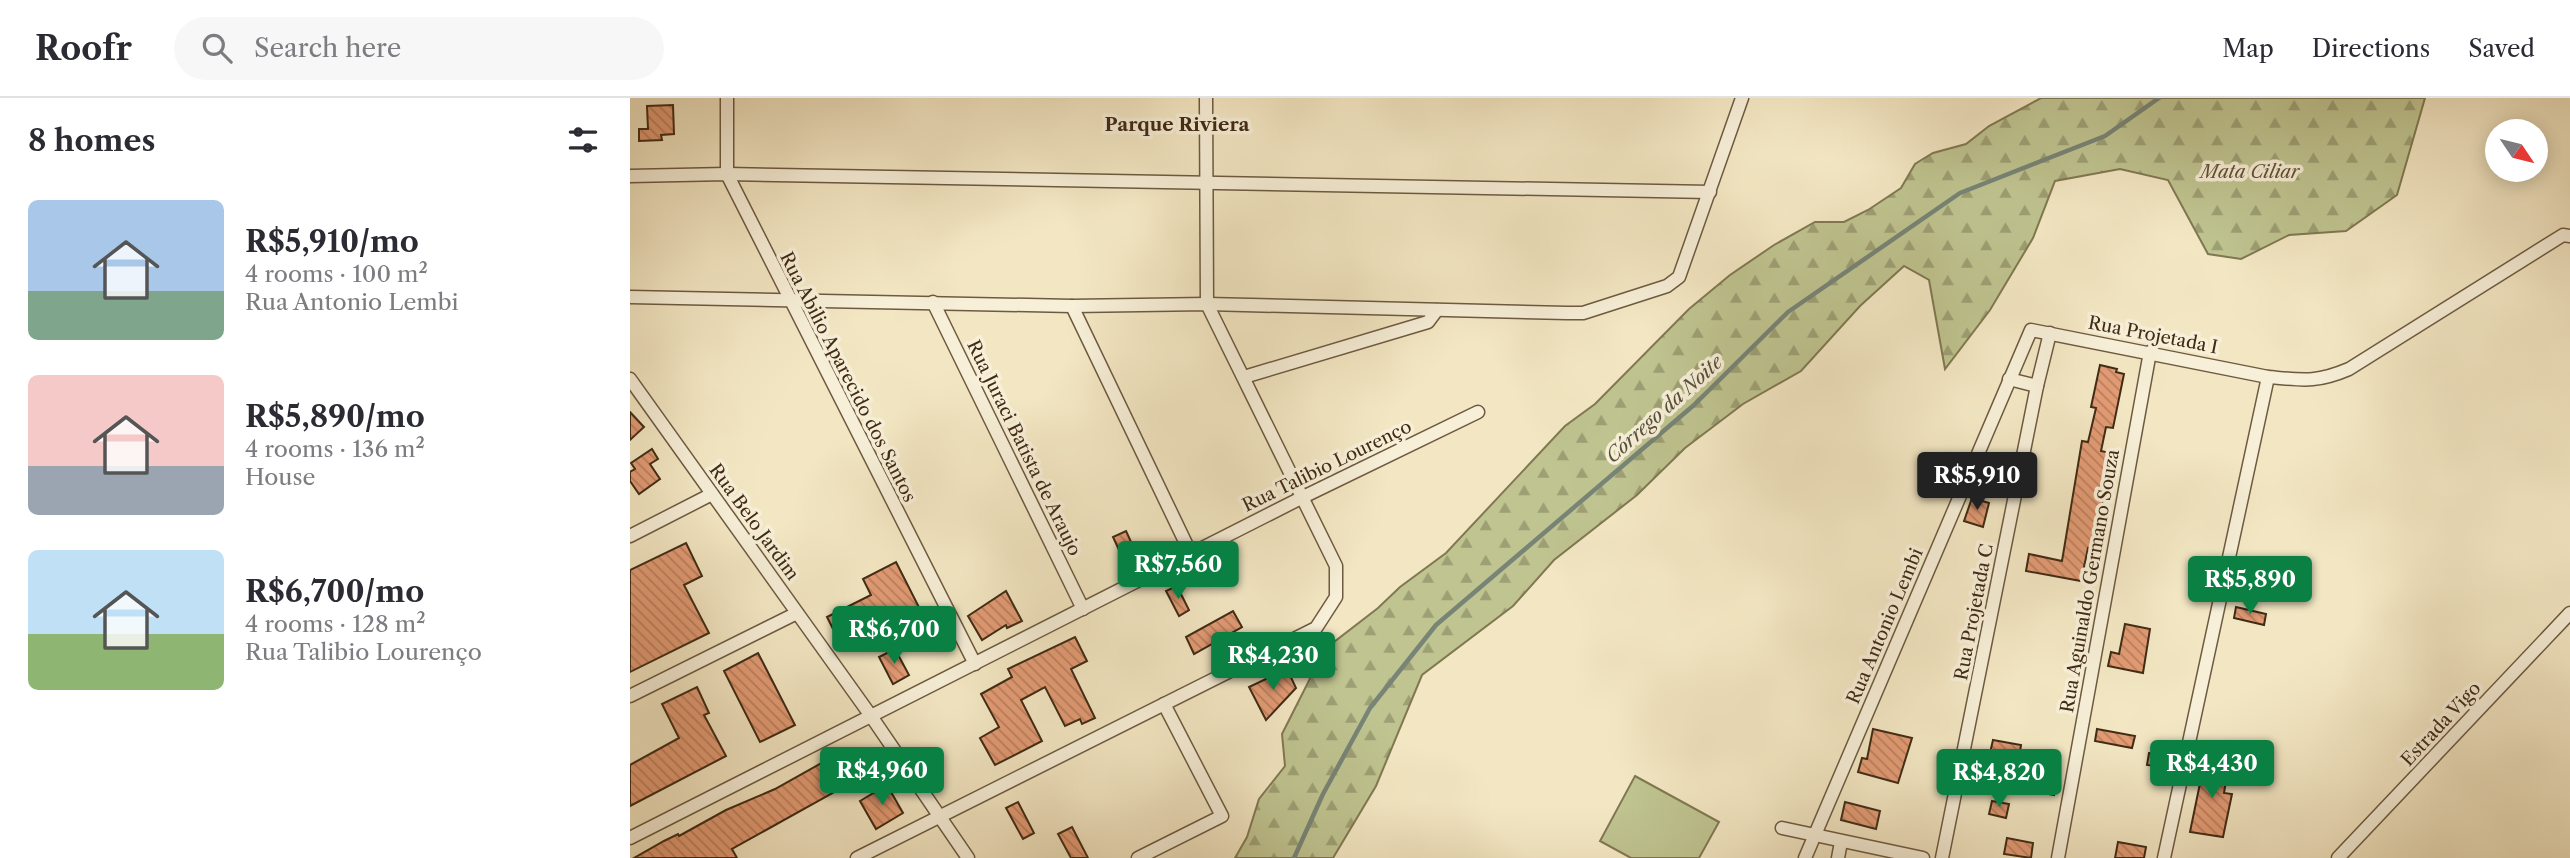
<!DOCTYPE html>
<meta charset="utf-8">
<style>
:root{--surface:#fff;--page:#f7f7f7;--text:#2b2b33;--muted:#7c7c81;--line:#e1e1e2;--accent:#0b8043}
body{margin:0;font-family:"Libre Caslon Text",serif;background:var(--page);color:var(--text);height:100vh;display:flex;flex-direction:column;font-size:26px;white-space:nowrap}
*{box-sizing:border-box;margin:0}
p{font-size:23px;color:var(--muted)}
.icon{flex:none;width:38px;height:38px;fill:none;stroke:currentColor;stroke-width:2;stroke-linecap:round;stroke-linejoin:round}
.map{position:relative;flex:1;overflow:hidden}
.sheet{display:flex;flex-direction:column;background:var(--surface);width:630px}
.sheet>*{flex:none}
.needle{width:46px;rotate:125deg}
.fabs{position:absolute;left:1855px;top:21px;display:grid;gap:14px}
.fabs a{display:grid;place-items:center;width:63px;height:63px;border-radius:50%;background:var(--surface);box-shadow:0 4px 18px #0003;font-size:35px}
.price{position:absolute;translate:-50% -60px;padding:0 16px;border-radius:7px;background:var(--accent);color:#fff;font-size:23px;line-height:46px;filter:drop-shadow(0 2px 4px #0008)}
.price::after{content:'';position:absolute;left:50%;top:42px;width:21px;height:16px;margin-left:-10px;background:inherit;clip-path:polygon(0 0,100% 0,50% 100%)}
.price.selected{background:#222;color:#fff}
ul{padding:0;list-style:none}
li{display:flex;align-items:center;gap:21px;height:175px;padding:0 28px}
li span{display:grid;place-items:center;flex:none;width:196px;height:140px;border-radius:10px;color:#555}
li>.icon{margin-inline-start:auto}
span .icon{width:84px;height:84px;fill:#fffc;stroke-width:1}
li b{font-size:30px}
h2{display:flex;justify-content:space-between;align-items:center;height:84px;padding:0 28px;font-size:30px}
header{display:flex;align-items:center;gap:42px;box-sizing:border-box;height:98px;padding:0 35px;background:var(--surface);border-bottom:2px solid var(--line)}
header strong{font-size:33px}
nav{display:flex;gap:38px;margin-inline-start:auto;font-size:24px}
.search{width:490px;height:63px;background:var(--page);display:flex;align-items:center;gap:18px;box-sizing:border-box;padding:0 24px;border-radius:38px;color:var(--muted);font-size:26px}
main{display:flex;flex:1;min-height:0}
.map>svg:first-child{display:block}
.forest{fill:url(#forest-firs);stroke:#807852;stroke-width:2}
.green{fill:#bfc490;stroke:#807852;stroke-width:2}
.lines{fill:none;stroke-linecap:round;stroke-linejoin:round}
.stream{stroke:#778476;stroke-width:4.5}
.building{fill:url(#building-back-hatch);stroke:#402b15;stroke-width:2}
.minor-casing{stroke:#6d5a40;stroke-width:15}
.minor{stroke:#f7efd8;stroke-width:12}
.labels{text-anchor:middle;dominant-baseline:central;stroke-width:7;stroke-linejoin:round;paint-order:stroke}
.park-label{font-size:18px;font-style:italic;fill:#605134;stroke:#f7efd8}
.street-label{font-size:18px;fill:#402b15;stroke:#f7efd8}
.neighbourhood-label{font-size:19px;font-weight:bold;fill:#402b15;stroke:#f7efd8}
.water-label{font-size:19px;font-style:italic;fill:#57503d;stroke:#f7efd8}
</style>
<header>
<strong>Roofr</strong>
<div class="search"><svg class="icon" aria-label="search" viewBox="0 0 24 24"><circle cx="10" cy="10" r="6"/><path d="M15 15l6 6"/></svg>Search here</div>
<nav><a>Map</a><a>Directions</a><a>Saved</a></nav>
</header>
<main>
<section class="sheet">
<h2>8 homes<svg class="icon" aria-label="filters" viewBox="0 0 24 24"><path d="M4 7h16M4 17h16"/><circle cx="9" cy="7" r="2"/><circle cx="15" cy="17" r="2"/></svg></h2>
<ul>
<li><span style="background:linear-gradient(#a9c7e8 65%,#7fa58c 0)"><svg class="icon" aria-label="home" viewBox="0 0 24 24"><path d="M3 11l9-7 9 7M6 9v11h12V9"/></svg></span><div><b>R$5,910/mo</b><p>4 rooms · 100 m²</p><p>Rua Antonio Lembi</p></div></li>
<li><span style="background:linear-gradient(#f6c9c9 65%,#9aa5b1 0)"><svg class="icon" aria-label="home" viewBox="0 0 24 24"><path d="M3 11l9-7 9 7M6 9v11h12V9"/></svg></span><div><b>R$5,890/mo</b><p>4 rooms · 136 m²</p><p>House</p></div></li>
<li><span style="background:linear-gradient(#bfe0f5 60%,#8fb573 0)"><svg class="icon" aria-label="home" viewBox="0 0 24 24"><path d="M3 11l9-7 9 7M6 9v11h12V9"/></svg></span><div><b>R$6,700/mo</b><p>4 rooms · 128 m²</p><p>Rua Talibio Lourenço</p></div></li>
</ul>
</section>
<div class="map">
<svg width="1940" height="760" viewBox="0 0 1940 760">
<defs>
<pattern id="forest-firs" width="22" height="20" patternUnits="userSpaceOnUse" patternTransform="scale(1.75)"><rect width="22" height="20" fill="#bfc490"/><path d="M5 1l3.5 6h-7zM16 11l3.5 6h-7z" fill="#9d9f74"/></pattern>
<pattern id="building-back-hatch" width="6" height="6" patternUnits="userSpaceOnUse" patternTransform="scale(1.75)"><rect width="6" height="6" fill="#e39b74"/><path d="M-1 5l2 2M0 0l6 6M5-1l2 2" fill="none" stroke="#b97f5e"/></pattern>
</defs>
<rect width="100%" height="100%" fill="#f3e7c3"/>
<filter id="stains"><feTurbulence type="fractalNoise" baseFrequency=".00286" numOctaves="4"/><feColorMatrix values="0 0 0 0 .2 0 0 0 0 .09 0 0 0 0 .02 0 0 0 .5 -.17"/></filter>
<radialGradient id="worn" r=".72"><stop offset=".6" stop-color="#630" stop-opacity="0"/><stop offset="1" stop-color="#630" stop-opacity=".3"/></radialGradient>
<path class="forest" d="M1411,0H1795L1767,97L1716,133L1659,137L1611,161L1578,156L1538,82L1490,71L1425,83L1403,140L1360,212L1315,271L1299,182L1274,168L1230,208L1171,273L1113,306L1055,350L1007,397L924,462L883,508L792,577L746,688L703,760H605L617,739L629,701L655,668L652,636L695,551L748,510L770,489L816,455L935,328L965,306L1059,211L1100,177L1144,147L1185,124H1214L1238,112L1271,90L1285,66L1303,55L1336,46L1359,28Z"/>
<path class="green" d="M1005,678L1089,724L1069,760H1001L970,743Z"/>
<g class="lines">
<path class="stream" d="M664,760L693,696L740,610L806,527L1064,307L1158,214L1330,95L1475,38L1529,0"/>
</g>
<g class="building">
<path d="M43,7L44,36L31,37L32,42L9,43V31H18L17,8Z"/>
<path d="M1470,267L1487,271L1486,274L1494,276L1483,330L1476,329L1471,353L1480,355L1478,368L1481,369L1463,451L1458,450L1451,483L1396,473L1399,456L1432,463L1452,343L1458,344L1466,310L1461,309Z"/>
<path d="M0,314L14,329L0,342Z"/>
<path d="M22,351L28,361L20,366L30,381L9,396L0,383V374L5,371L1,365Z"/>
<path d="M1342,400L1359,405L1353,429L1334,423Z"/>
<path d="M496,433L507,457L494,463L483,439Z"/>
<path d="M56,445L72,478L54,487L79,535L0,574V472Z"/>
<path d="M266,464L300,531L268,547L250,513L205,535L197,519L241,497L233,481Z"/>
<path d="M547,488L559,512L549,518L536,493Z"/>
<path d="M376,493L392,523L377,530L376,527L352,542L338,518Z"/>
<path d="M1606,509L1636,516L1634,527L1604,520Z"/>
<path d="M603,513L612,529L564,556L556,539Z"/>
<path d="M1495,526L1520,531L1513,575L1478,568L1481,554L1489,556Z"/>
<path d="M445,539L457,563L441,571L465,620L452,626L450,621L435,628L415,589L391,602L412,643L365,667L350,640L369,629L351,596L382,579L378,571Z"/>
<path d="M265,551L279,577L263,586L249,559Z"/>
<path d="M128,555L165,627L130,644L94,573Z"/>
<path d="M657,571L666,590L636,622L619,589Z"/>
<path d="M67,589L79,615L74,617L96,658L0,708V667L49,640L32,606Z"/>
<path d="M1243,631L1282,640L1268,685L1228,674L1232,660L1237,661Z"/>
<path d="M1467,631L1505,638L1502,650L1465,643Z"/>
<path d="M1363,642L1391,647L1389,660L1360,655Z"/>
<path d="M1519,655L1543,658L1541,670L1517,667Z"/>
<path d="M204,658L218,683L205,691L206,693L102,751L107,760H4L34,743L48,736L49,738L96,712L145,691Z"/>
<path d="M1575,661L1599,665L1594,695L1602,696L1593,739L1560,734Z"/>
<path d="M1385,677L1426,685L1424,697L1383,689Z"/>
<path d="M257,687L273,715L246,731L230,703Z"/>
<path d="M1362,703L1379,706L1376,720L1359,716Z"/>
<path d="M388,704L404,735L393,741L376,710Z"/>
<path d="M1215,704L1250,713L1246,731L1211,722Z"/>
<path d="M442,729L458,760H441L428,736Z"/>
<path d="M1377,740L1403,745L1401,760L1374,756Z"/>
<path d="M1488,744L1516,749L1514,760H1485Z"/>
</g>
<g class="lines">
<defs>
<g id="minor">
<path d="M97,0V76L345,566"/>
<path d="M0,78L97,76L1080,94"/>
<path d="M0,199L442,208L577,206L937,215H953L1037,188L1049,179L1112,0"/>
<path d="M303,204L453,511"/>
<path d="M442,208L561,456"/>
<path d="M614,279L798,224L807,212"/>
<path d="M0,281L241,618L338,760"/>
<path d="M1379,281L1407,288"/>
<path d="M0,438L82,396"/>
<path d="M0,598L167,515"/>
<path d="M1152,730L1293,760"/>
<path d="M0,740L673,399L848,314"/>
<path d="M227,760L686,530L706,499V468L577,206L576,0"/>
<path d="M508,760L592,718L534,606"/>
<path d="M1175,760L1401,232L1638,279C1673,282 1686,285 1719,271L1933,137L1940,138"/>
<path d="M1208,760L1211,744"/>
<path d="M1312,760L1407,288L1420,235"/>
<path d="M1428,760L1520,254"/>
<path d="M1534,760L1638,279"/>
<path d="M1708,760L1940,515"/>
</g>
</defs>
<use href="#minor" class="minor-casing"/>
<use href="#minor" class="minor"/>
</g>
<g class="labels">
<g class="park-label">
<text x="1620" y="74">Mata Ciliar</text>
</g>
<g class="street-label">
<text transform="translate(1523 237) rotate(11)">Rua Projetada I</text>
<text transform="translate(218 279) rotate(63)">Rua Abilio Aparecido dos Santos</text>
<text transform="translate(394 350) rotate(64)">Rua Juraci Batista de Araujo</text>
<text transform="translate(697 368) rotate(-26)">Rua Talibio Lourenço</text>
<text transform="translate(124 424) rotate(54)">Rua Belo Jardim</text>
<text transform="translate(1460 483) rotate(-80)">Rua Aguinaldo Germano Souza</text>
<text transform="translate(1344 514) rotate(-79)">Rua Projetada C</text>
<text transform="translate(1255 528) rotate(-67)">Rua Antonio Lembi</text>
<text transform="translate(1811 626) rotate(-47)">Estrada Vigo</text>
</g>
<g class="neighbourhood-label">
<text x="547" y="26">Parque Riviera</text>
</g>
<g class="water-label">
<text transform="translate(1034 311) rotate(-42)">Córrego da Noite</text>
</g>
</g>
<rect width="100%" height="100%" filter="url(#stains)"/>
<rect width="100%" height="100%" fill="url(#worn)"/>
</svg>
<div class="fabs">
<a><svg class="needle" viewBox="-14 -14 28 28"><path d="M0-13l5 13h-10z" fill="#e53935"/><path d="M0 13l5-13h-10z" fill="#7c7c81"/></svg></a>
</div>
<b class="price selected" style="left:1347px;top:414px">R$5,910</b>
<b class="price" style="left:548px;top:503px">R$7,560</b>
<b class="price" style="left:1620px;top:518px">R$5,890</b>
<b class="price" style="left:264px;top:568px">R$6,700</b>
<b class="price" style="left:643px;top:594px">R$4,230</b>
<b class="price" style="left:1582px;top:702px">R$4,430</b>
<b class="price" style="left:252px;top:709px">R$4,960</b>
<b class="price" style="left:1369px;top:711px">R$4,820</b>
</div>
</main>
